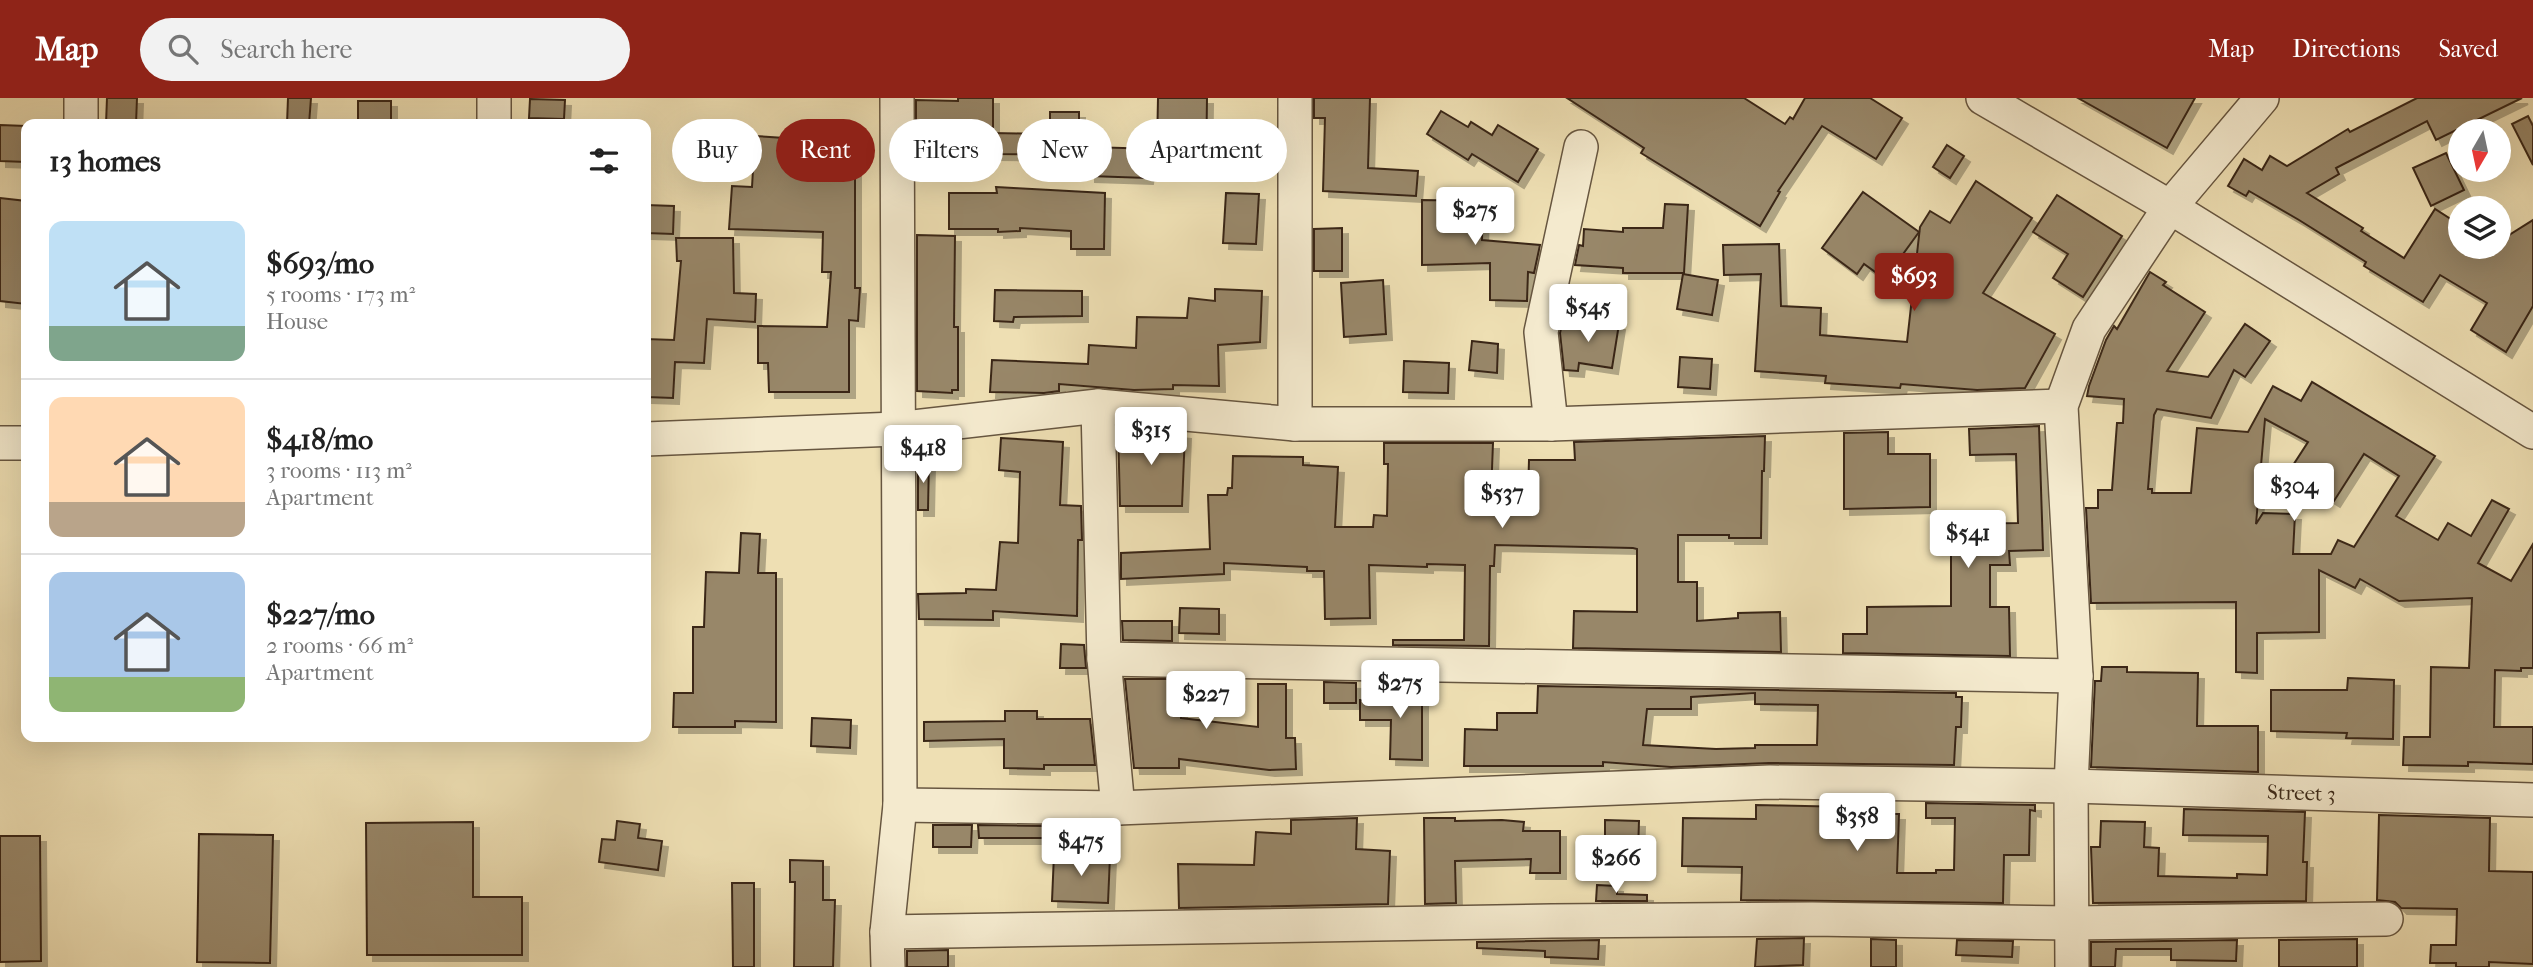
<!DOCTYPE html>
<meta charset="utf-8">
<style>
:root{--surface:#fff;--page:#f2f2f2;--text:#222;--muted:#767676;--line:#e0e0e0;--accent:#8f2418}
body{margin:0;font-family:"IM FELL French Canon",serif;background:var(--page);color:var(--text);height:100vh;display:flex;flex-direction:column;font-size:26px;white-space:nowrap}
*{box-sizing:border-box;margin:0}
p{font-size:23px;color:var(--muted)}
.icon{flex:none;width:38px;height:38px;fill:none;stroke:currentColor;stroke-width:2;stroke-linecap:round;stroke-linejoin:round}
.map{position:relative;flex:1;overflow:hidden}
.side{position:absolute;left:21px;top:21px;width:630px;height:623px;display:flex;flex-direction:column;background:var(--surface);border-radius:14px;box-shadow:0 7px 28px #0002}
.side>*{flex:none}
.guide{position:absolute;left:672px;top:21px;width:665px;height:63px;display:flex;gap:14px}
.needle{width:46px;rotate:189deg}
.controls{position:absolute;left:2448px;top:21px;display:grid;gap:14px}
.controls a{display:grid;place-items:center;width:63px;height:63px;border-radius:50%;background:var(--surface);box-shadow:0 7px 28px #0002;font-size:35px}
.price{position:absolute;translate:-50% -60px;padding:0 16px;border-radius:7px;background:#fff;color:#222;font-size:23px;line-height:46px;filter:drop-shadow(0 2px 4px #0008)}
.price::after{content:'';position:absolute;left:50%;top:42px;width:21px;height:16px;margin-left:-10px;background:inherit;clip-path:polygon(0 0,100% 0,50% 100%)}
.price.active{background:var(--accent);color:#fff}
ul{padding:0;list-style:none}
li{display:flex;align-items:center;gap:21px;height:175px;padding:0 28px}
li+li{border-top:2px solid var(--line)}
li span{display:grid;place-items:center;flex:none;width:196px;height:140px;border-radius:14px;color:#555}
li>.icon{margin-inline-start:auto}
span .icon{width:84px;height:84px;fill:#fffc;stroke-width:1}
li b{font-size:30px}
h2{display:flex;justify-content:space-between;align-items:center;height:84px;padding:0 28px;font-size:30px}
.tag{padding:0 24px;border-radius:32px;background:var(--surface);box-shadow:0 7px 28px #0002;font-size:24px;line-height:63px}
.tag.active{background:var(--accent);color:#fff}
header{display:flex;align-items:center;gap:42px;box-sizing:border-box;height:98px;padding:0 35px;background:var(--accent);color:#fff}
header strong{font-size:33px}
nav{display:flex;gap:38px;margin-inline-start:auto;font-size:24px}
.search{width:490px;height:63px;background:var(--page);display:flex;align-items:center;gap:18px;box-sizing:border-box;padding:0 24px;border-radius:38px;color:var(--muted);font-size:26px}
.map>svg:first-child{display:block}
.building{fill:#988769;stroke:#3a2819;stroke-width:2;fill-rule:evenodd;filter:url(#shadow)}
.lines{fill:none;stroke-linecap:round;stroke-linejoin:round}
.minor-casing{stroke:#675640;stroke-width:36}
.minor{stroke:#f4eace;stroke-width:33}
.labels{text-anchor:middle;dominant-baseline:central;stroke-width:5;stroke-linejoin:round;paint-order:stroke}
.street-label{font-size:21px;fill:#3a2819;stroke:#f4eace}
</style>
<header>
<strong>Map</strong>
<div class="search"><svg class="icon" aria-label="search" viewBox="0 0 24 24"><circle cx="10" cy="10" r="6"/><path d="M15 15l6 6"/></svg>Search here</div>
<nav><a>Map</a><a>Directions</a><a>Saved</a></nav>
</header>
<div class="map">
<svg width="2533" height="869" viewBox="0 0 2533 869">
<defs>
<filter id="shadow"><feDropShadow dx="6" dy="6" stdDeviation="0" flood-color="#0004"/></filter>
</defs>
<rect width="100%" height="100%" fill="#eedfb3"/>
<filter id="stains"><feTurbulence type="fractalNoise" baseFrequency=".00286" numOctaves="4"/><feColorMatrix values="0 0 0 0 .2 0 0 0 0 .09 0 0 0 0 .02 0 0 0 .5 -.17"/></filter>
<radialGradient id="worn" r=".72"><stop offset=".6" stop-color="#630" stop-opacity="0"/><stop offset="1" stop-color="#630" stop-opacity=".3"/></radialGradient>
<g class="building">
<path d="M107,0H137L136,26H106Z"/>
<path d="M288,0H311L309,26H287Z"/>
<path d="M958,0H993V29L916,32V2L958,3Z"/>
<path d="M1158,0H1207L1206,74L1148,73L1147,80L1089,78V49L1157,51Z"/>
<path d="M1314,0H1370L1368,70L1418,73L1416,98L1323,93L1325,20H1314Z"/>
<path d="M1567,0H1744L1785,26L1790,19L1793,21L1805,0H1870L1902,20L1876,61L1822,28L1778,93L1780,94L1760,128L1641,55L1644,50Z"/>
<path d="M2078,0H2195L2167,50Z"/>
<path d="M2417,0H2522L2436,42L2427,23L2336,70L2339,76L2307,95L2363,130L2361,133L2404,160L2435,111L2460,127V149H2499V130L2509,137L2533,122V208L2506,254L2471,232L2487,205L2440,177L2423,204L2364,168L2366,164L2299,122L2249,93L2246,98L2228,88L2244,61L2262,72L2270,58L2287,68L2348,31L2350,34Z"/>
<path d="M530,1L565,2L564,21L529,20Z"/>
<rect x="358" y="3" width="33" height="23"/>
<path d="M1441,13L1468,29L1471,24L1492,37L1498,27L1538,51L1518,84L1472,56L1468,62L1427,36Z"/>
<path d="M1050,14H1079V57L993,56V35L1050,36Z"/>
<path d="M2528,18L2533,28V67L2512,26Z"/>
<path d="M0,27L26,28V64L0,63Z"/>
<path d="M755,38L784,40L783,67L855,69V190H860L858,223L849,222V294H769L768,265H758V228L827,229L831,174H822L823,134L729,131L732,88L752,89Z"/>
<path d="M1947,47L1964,58L1950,80L1933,69Z"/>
<path d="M2446,55L2464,92L2431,108L2413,70Z"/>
<path d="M1976,83L2032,120L1983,195L2055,236L2025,290L1977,292L1901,286L1900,290L1825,285L1826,278L1755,273L1761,176L1724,177L1723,147L1779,146L1781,208L1821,210L1820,237L1907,244L1920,129L1930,113L1950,125Z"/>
<path d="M996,89L1105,95L1104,151H1071V133L1020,130V133L998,134V131H949V95H997Z"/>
<path d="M1863,94L1919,134L1885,181L1864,166L1857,176L1822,150Z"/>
<path d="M1226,95L1259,96L1256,146L1223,145Z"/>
<path d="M2057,97L2122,138L2083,199L2053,180L2068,156L2033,134Z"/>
<path d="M0,100L26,103V206L0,203Z"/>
<path d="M1422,102L1483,103L1482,142L1540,147L1534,175L1528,174L1527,203L1490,202V165L1422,167Z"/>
<path d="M1665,106L1688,107L1684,175H1623V170L1575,167L1579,147L1583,148L1584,131L1623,134V130H1663Z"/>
<path d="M646,107L674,108L673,136L646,135Z"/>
<path d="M1342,130V173H1314V131Z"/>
<path d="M917,137L955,138L954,229H958V292H952V295L917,293Z"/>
<path d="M676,140H733L734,195L756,196L755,224L707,221L704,265L675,264L673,300L646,299V241L674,242L681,163H677Z"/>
<path d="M2150,174L2166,184L2163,187L2205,214L2167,273L2208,279L2245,226L2270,243L2245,279L2234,272L2211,320L2157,311L2154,317L2148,391H2152V395H2191L2197,330L2248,334L2273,288L2301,303L2312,284L2435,358L2396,418L2438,442L2448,425L2471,438L2492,402L2509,411L2478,465L2511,483L2533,446V570H2521V573L2495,572L2494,629H2533V666L2468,664V668L2403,667L2404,639H2430L2431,569L2469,570L2472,500L2399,503L2360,481L2355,490L2319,472V534L2257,535V575L2236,574V504L2091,505L2086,410H2098V392H2112L2117,325H2123L2124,301L2087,298L2089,288L2106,242L2114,228L2117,231ZM2265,321L2308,344L2288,375L2334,403L2364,356L2399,378L2354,449L2338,442L2331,456H2293L2295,416L2263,415L2256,426Z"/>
<path d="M1683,176L1718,182L1712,217L1677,211Z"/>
<path d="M1383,182L1386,236L1344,239L1341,185Z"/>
<path d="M1215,191L1262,193L1260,244L1218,247L1219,288L1173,287V291L1134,292L1059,286V293L1044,295L990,294L992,262L1088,266L1089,247L1136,250L1137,219L1187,220L1189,200L1215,203Z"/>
<path d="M995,192L1082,193V218L1014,219L1013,224L994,223Z"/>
<path d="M1563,222L1590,224V222L1619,226L1612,270L1579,265L1578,273L1564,272L1560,235Z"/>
<path d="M1472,243L1498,246L1497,275L1469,272Z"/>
<path d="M1680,259L1712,261L1710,291L1678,289Z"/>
<path d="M1404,263L1449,265L1448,295L1403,294Z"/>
<path d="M2039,328L2043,452L2009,453L2010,467H1990V509H2009L2010,558L1843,555V536H1867V509L1951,508V426L2018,425L2016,356L1970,357L1969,331Z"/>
<path d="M1118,329L1185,335L1182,408H1120Z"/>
<path d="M1888,334V356H1930V409L1844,411V335Z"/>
<path d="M1765,338L1764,373H1762L1761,440H1729V437H1678V484H1697V523L1738,520V515L1780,514L1781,554L1573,550L1574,513L1637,514V451L1633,450L1495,447L1494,468H1490L1489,548L1393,547V542H1464L1465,467L1427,466V469L1369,467L1370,520L1325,521L1324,473H1307V469L1224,465V476L1121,481V455L1210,451L1208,397H1227L1228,390H1232L1233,358L1303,359V367L1338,369L1335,429H1373L1374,417L1387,418L1388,366H1384V345H1493L1491,397H1528L1529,362H1575L1574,344Z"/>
<path d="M1001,340L1063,344L1060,407L1081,408L1082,442H1078L1077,518L993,513V522L919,521L918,496L966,495V491L996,492L1000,444L1018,445L1020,374L999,372Z"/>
<path d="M918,362H929L928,412H918Z"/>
<path d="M741,435L760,436L758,475H776V624L735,623V629H673L674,595H693V529H704L706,474L739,475Z"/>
<path d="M1180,510L1219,511V536L1179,535Z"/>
<path d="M1122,523H1172V543L1123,542Z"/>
<path d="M1061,546L1084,547L1086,570H1060Z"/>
<path d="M2102,569H2127V574L2198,575L2197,628H2258V674L2091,669L2095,583H2101Z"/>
<path d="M2348,580L2394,582L2393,641L2346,640L2347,635L2271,633V592H2347Z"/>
<path d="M1125,581H1172V586H1181V620L1258,629V586H1286V640H1295L1296,671L1269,672L1179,661V670H1134Z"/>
<path d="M1324,584L1356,585V605H1324Z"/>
<path d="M1397,585L1422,586V662L1390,661L1391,622H1360V602L1397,601Z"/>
<path d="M1538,588L1956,595V599H1962L1961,629H1956L1954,667L1769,665L1671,669L1603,664V668H1464L1465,631L1497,632V615H1537ZM1755,595V606L1818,607L1817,647H1755V650L1716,651L1643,647L1647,611H1691V599Z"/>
<path d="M1005,613H1037V621H1090L1095,667H1044V671L1004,670V641L924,643V624L1005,623Z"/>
<path d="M812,620L851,622L850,650L811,648Z"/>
<path d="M1850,704L1876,705V716H1899L1897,775H1936V772H1954L1955,720H1926V705L2035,707V713L2030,712L2029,757H2004L2003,805L1741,802L1742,769L1682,768L1683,720L1756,721V707L1850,709Z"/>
<path d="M2184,711L2305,714L2303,764H2307L2306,803L2093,805L2091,749H2100L2101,723L2145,724L2144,749L2159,750L2158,778L2237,780V776L2267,777L2268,738L2183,737Z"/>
<path d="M2379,717L2490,720L2489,773L2533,774V866L2489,864V869H2456V865H2430L2431,847H2456L2457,811L2401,810L2395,804L2377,802Z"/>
<path d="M1357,720L1356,751L1390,753L1388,806L1179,810L1178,766L1254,767L1256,734L1291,736V722Z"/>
<path d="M1424,720H1455V723L1502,722L1524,724L1523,733H1560V775H1530L1531,761L1455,763L1456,805L1425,806Z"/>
<path d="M1605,722L1639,723L1638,754L1605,753Z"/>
<path d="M617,723L640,726L638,740L662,743L658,772L599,764L602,741L615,742Z"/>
<path d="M473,724V799H522V857H367L366,725Z"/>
<path d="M933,727H972L971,749H933Z"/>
<path d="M978,727L1043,728V740H979Z"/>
<path d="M199,736L273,737L270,865L197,864Z"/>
<path d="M0,738H40L41,863L0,864Z"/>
<path d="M1054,756L1110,758L1108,805L1052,803Z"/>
<path d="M790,762L823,763V802H835L833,869H794L795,784H790Z"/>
<path d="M732,785H754V869H733Z"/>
<path d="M1597,787L1617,788V796L1647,797V803H1596Z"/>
<path d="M1804,840L1803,867L1755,869L1757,841Z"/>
<path d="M1871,841L1896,842V869H1871Z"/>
<path d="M2357,841V869H2279V842Z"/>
<path d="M1599,842L1598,861L1545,859V853L1477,850V844Z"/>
<path d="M1957,842L2013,843L2012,859L1956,857Z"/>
<path d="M2237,842L2236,863L2171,862V851H2116L2115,869H2091V844Z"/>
<path d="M948,852V869H907V853Z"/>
</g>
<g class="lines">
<defs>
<g id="minor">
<path d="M81,0V26"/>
<path d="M1295,0V326"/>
<path d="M1983,0L2170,109L2533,334"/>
<path d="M494,26V0"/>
<path d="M1098,308L1104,561L1118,710"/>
<path d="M1551,326L1541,234L1581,49"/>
<path d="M646,341L896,331L1098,308L1295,326H1551L2061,308"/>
<path d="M0,345H26"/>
<path d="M1104,561L2076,578"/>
<path id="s1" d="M900,707L1118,710L1770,684L2071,688L2533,702"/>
<path d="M887,834L1552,823L1812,821L2072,825L2386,821"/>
<path d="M888,869L887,834L900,707L897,0"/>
<path d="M2072,869L2071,688L2076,578L2061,308L2089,231L2170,109L2262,0"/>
</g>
</defs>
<use href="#minor" class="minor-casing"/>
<use href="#minor" class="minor"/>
</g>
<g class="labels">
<g class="street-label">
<text stroke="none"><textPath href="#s1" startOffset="1402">Street 3</textPath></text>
</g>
</g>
<rect width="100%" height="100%" filter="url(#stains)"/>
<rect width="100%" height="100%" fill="url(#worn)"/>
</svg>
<div class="controls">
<a><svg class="needle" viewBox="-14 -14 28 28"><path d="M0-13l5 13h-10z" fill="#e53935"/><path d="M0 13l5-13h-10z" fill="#767676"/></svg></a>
<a><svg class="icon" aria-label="layers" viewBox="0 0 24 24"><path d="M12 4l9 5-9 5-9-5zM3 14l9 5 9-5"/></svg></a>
</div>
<b class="price" style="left:1475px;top:149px">$275</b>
<b class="price active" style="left:1914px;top:215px">$693</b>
<b class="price" style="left:1588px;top:246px">$545</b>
<b class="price" style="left:1151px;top:369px">$315</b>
<b class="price" style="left:923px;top:387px">$418</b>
<b class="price" style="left:2294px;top:425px">$304</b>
<b class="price" style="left:1502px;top:432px">$537</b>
<b class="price" style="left:1968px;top:472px">$541</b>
<b class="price" style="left:1400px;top:622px">$275</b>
<b class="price" style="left:1206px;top:633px">$227</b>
<b class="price" style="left:1857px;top:755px">$358</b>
<b class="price" style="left:1081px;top:780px">$475</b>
<b class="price" style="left:1616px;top:797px">$266</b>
<div class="guide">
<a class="tag">Buy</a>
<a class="tag active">Rent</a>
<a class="tag">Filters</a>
<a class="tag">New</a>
<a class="tag">Apartment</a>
</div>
<section class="side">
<h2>13 homes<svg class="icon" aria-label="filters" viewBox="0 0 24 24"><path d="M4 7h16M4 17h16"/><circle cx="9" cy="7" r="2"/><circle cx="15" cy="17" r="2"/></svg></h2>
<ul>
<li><span style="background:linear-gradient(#bfe0f5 75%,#7fa58c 0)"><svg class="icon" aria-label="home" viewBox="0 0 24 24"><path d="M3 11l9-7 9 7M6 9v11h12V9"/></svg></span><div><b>$693/mo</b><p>5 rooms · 173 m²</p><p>House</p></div></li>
<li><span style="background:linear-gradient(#ffd9b3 75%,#b9a48a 0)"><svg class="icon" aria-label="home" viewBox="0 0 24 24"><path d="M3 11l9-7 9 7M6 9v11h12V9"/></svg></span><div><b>$418/mo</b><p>3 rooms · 113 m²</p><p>Apartment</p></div></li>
<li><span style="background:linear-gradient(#a9c7e8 75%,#8fb573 0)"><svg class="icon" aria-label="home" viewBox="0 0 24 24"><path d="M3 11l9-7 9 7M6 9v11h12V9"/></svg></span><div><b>$227/mo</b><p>2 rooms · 66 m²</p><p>Apartment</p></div></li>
</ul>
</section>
</div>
